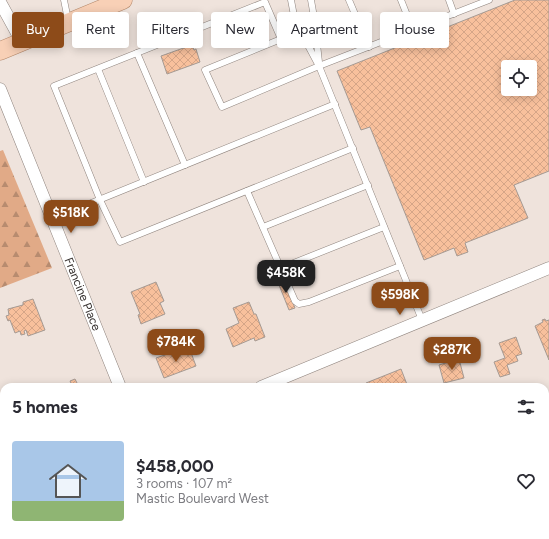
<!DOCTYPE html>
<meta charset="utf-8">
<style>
:root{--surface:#fff;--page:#f7f7f7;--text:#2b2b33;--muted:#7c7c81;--accent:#8d4b19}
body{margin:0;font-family:Figtree,sans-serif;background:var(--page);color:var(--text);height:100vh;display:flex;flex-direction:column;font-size:15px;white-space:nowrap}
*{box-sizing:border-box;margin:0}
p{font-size:13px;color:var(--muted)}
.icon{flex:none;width:22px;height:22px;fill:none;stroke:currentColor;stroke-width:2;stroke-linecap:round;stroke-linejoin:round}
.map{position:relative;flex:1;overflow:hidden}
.drawer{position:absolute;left:0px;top:383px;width:549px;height:156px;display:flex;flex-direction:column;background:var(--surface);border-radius:12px 12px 0 0;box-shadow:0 2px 10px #0003}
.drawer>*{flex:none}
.banner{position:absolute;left:12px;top:12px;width:525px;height:36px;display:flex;gap:8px}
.fabs{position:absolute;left:501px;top:60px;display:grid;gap:8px}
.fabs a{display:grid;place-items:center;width:36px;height:36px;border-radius:4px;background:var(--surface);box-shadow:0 2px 10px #0003;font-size:20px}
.price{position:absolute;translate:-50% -34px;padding:0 9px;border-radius:8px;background:var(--accent);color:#fff;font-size:13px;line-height:26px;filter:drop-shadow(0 1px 2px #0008)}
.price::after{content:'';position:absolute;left:50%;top:24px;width:12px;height:9px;margin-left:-6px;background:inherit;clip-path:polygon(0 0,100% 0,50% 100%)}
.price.on{background:#222;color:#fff}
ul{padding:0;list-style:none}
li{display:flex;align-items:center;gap:12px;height:100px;padding:0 12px}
li span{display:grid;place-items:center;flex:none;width:112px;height:80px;border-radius:4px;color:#555}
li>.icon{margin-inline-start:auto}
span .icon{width:48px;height:48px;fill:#fffc;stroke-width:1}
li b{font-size:17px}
h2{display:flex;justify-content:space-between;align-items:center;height:48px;padding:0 12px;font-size:17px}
.chip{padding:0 14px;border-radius:4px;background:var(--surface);box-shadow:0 2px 10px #0003;font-size:14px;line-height:36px}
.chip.on{background:var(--accent);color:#fff}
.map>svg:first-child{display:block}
.forest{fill:url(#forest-firs)}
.building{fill:url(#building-cross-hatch);stroke:#a59a93;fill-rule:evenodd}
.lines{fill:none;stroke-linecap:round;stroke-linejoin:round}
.service-casing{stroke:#90857f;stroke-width:7}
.minor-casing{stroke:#90857f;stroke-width:13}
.primary-casing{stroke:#b28567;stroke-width:19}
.service{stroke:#fff;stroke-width:6}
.minor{stroke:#fff;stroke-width:12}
.primary{stroke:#f8d0b6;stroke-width:18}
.rail-casing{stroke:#6f6865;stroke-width:4.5}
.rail{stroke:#fff;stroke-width:3;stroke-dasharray:9;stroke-linecap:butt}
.labels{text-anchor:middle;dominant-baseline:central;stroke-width:3;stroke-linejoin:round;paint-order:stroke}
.street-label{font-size:12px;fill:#373230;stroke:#fff}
</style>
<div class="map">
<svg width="549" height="539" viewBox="0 0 549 539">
<defs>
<pattern id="forest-firs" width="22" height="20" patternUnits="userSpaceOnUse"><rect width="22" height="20" fill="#e1aa87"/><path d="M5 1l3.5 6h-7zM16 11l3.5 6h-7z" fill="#b78b6f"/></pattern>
<pattern id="building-cross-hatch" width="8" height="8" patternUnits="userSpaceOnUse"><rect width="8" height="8" fill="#f8c09c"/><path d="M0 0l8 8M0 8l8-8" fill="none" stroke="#d5a587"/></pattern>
</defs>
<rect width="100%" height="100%" fill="#efe3dc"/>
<g class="forest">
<path d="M3,150L52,268L0,288V151Z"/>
<path d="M282,535H333L324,539H271Z"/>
</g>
<g class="building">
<path d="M515,0H549V171L514,185L528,218L465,243L468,252L457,256L454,248L424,260L370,127L361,130L337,71ZM508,67H530V89H508Z"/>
<path d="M192,45L194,50L196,49L200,62L167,74L161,56Z"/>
<path d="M283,278L295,308L289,310L277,280Z"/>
<path d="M156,282L164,301L160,303L165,314L141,324L138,315L140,314L131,292Z"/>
<path d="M33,299L45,330L28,336L26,330L24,331L25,334L21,335L20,331L15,333L10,320L8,321L6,316L9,315L8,309L23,305V302Z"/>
<path d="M249,302L254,314H256L265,337L255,341L254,338L233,347L226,329L239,323L233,308Z"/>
<path d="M545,319L546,321L549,320V360L535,326L543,322L542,320Z"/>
<path d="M516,337L522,354L516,356L518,361L507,365L510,374L500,377L494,362L505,358L499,343Z"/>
<path d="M182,349L184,352L190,350L196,366L164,378L156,358Z"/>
<path d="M459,359L464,378L444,383L439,365Z"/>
<path d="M401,369L408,387H368L366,383Z"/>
<path d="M75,379L78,385H80L81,387H72H73L70,381Z"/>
<path d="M4,410V437L0,439V411Z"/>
<path d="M24,535H44L46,539H25Z"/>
<path d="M130,535H150V536L142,539H132Z"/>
</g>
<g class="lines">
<defs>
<g id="service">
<path d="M64,0L68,20"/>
<path d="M291,0L295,21L319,66L422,320"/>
<path d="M311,0L314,17L319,62"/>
<path d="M349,0L369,47"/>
<path d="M401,0L413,30"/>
<path d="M449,0L454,14"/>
<path d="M137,53L185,165"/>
<path d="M98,69L144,182"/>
<path d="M353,148L120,242L100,200L54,86L265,2L281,39L205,70L222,107L319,66L489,0"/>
<path d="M247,191L295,301L299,304L309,302L400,266"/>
<path d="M52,219L335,104"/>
<path d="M263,227L368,185"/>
<path d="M281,268L384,227"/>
</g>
<g id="minor">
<path d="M0,2L22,42"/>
<path id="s1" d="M0,89L120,387"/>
<path d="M261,387L549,268"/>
<path d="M0,491L4,490"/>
</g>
<path id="primary" d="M0,51L123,0"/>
</defs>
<use href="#service" class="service-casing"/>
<use href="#minor" class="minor-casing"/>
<use href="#primary" class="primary-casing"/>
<use href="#service" class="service"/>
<use href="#minor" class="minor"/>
<use href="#primary" class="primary"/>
<defs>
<g id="rail">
<path d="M545,473L549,471"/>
<path d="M384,539L394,535"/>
</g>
</defs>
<use href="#rail" class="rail-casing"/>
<use href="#rail" class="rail"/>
</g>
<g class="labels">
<g class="street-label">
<text stroke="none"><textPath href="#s1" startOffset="221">Francine Place</textPath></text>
</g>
</g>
</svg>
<div class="fabs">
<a><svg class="icon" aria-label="locate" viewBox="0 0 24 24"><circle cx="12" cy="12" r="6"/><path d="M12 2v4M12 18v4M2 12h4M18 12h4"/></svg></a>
</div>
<b class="price" style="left:71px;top:234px">$518K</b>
<b class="price on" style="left:286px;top:294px">$458K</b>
<b class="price" style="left:400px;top:316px">$598K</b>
<b class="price" style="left:176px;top:363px">$784K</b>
<b class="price" style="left:452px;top:371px">$287K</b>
<div class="banner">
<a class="chip on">Buy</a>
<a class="chip">Rent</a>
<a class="chip">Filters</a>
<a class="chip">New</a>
<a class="chip">Apartment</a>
<a class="chip">House</a>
</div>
<section class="drawer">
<h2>5 homes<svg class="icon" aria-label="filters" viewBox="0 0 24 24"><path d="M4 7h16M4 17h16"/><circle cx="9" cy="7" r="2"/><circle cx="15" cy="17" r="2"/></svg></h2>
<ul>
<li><span style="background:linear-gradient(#a9c7e8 75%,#8fb573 0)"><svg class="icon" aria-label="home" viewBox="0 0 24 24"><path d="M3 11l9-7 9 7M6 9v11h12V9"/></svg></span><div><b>$458,000</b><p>3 rooms · 107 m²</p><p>Mastic Boulevard West</p></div><svg class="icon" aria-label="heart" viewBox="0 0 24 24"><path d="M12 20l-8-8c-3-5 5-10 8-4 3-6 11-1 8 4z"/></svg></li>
</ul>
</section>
</div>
